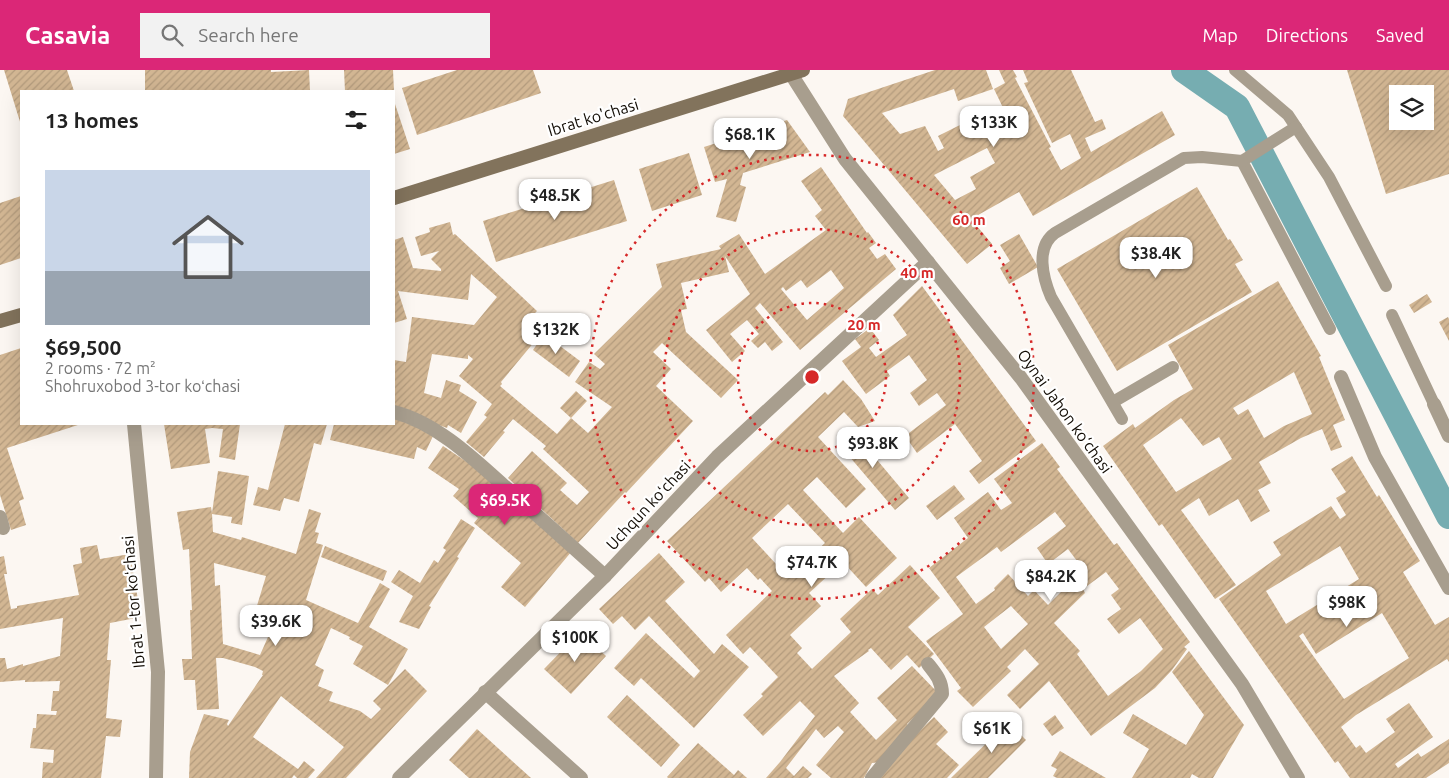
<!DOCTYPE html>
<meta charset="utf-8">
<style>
:root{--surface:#fff;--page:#f2f2f2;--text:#222;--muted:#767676;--accent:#db2777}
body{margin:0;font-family:Ubuntu,sans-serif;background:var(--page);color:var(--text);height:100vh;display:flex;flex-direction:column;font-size:19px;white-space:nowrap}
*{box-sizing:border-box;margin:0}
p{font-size:16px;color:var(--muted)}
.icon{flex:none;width:28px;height:28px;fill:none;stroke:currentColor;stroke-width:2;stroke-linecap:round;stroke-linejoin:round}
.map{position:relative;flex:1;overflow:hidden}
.sheet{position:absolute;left:20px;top:20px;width:375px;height:335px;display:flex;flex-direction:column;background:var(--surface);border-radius:0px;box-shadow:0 5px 20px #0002}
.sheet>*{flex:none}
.buttons{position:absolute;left:1389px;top:15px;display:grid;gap:10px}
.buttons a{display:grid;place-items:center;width:45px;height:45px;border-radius:0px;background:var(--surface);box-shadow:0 5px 20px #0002;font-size:25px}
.price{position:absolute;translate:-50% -42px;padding:0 11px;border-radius:10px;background:#fff;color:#222;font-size:16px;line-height:32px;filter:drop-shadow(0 1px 2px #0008)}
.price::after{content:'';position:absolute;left:50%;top:30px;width:15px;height:11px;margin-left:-8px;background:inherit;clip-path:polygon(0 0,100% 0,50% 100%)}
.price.selected{background:var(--accent);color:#fff}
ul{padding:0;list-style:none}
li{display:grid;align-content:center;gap:10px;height:265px;padding:0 25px}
li span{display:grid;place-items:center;height:155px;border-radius:0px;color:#555}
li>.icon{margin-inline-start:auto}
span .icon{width:90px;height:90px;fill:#fffc;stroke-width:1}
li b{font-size:21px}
h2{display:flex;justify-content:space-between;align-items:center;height:60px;padding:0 25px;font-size:21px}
header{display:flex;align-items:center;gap:30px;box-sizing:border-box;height:70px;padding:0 25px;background:var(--accent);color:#fff}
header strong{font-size:24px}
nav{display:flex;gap:28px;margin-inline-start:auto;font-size:18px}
.search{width:350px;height:45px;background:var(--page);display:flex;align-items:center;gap:12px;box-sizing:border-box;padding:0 18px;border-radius:0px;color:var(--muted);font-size:19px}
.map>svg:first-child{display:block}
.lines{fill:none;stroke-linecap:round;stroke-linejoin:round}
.canal{stroke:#76adb1;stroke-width:26}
.building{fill:url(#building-hatch);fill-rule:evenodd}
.service{stroke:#a89e8e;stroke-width:12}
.minor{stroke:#a89e8e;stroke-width:14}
.secondary{stroke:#82735c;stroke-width:14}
.ring{fill:none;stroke:#d62828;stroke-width:2.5;stroke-dasharray:2.5 5}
.labels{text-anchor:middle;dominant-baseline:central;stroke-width:4.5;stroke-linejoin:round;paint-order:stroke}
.street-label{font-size:16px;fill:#110b03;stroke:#fff}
.centre{fill:#d62828;stroke:#fff;stroke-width:2.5}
.ring-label{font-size:15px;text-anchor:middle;font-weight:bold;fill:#d62828;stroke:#fff;stroke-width:4.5;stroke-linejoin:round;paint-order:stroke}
</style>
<header>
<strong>Casavia</strong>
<div class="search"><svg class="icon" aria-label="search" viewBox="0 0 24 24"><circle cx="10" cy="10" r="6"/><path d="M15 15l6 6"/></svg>Search here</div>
<nav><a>Map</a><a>Directions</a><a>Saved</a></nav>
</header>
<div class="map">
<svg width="1449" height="708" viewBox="0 0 1449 708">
<defs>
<pattern id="building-hatch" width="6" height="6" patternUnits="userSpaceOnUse" patternTransform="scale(1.25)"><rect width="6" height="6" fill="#d2b693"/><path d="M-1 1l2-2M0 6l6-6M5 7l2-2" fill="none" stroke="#b39b7d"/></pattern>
</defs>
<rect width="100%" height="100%" fill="#fcf7f2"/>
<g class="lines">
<path class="canal" d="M1184,0L1237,37L1449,446"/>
</g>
<g class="building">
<path d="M4,0H67L74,21H21V55Z"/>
<path d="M145,0H271V2L309,0L310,21H145Z"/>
<path d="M344,0H393L394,21H345Z"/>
<path d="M457,0H533L541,23L417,65L402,18Z"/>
<path d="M935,0H986L993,19L958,31L954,19L882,43L900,64L925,56L938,81L944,78L938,66L960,55L966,66L1007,46L994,19L1005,13L999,0H1013L1017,7L1015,8L1051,77L1049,78L1061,100L1081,88L1070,64L1052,73L1024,13L1028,12L1023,0H1071L1095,52L1102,49L1106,59L1085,68L1091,82L1162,41L1175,65L1033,146L1019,122L971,149L992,174L967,194L843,46L848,29ZM987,78L995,93L970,107L976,119L955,130L934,105Z"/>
<path d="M1347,0H1449V104L1386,124ZM1398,24H1425V51H1398Z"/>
<path d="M394,31L410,79L394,84Z"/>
<path d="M787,50L810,82L743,103L740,115L746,117L736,152L716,147L727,109L715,112L704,77Z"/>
<path d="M689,83L702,125L652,141L639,99Z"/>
<path d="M821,97L867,163L868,162L876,173L869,178L877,189L885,184L896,199L800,280L760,233L755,238L783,272L772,281L765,272L758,278L751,271L759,264L747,250L730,264L745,281L732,292L706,260L750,224L725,186L729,202L681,213L687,239L681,240L686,262L738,310L721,328L662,273L653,282L671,299L656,316L693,351L626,423L625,422L578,473L508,408L532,381L567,413L560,420L577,435L589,422L543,379L546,376L513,349L503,361L505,362L484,387L466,372L487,347L484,345L492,334L459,306L473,289L468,285V289L432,284L424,323L441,328L446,310L461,315L459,321L477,332L461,363L448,355L447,358L394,339V290L406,292L412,247L474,255L497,227L471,204L468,230L398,221L407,249L394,253V170L403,167L413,198L441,201V199L431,189L439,181L421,186L415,167L430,162L429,158L450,152L453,165L455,164L537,241L525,253L540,265L501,312L502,314L500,316L557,364L571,348L560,338L576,321L587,331L571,348L588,363L612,337L575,312L589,292L600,299L605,294L594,284L662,217L656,194L721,179L719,176L739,164L765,204L826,160L815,146L822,140L801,111ZM831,200L844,218L807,250L781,219L783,217L786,221L801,210L807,218Z"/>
<path d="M614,110L627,151L496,192L483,151Z"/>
<path d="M1197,117L1228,170L1230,169L1243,190L1235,194L1252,222L1117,301L1057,199Z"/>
<path d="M21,126V188L0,195V133Z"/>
<path d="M1019,164L1038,197L1009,214L1000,198L1010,191L1000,175Z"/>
<path d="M1278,211L1321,286L1319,287L1345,350L1333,355L1342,377L1331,381L1322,359L1301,368L1259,392L1271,413L1258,420L1270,441L1251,452L1238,429L1209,446L1199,428L1181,440L1236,515L1215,529L1162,454L1159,456L1103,376L1133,354L1135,358L1174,330L1193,319L1168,275ZM1294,302L1312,344L1284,356L1264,368L1248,339L1238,345L1233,338ZM1181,348L1203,376L1219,367L1232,389L1176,422L1143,375Z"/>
<path d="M922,216L1036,371L979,414L969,401L982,391L955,354L917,383L905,366L946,335L937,323L919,336L910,323L927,310L909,285L887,301L890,306L866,324L842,291L861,277L855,269L870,258L879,270L869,278L876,287L907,265L893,245Z"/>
<path d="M1427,224L1432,232L1414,243L1409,235Z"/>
<path d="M1448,247L1449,249V271L1439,252Z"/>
<path d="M544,264L580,291L569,307L533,280Z"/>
<path d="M21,278V354H81L7,378L24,429L19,431L26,455L11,460L0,425V285Z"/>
<path d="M843,310L861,329L875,351L858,357L844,342L818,367L866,419L846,438L817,407L803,420L843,463L859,447L897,488L866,517L843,492L809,523L821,536L790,565L802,578L797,583L812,599L851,562L840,549L872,519L878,525L910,495L940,528L908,557L934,584L919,598L907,585L891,600L871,578L868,580L869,581L834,606L859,633L850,642L876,670L897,650L877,628L912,596L939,624L907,654L911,658L881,692L872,693L864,708H831L816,695L844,662L838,656L824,668L816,659L786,698L794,706L803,696L812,704L808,708H766L780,692L815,646L800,631L763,666L743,645L763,626L761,624L778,607L750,577L743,584L726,565L772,521L760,508L758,510L747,498L721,522L709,508L705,512L667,471L825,322L828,325ZM788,434L825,473L788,507L752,468Z"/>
<path d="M394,343L434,364L426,381L417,377L414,389L330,370L334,354H394Z"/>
<path d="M164,354H240L235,390L219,387L223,359L212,358L205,359L210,393L171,399Z"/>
<path d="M285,354H327L321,375L314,373L299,432L284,428L280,441L253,435L258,417L268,420Z"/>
<path d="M854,358L864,369L862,372L909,428L895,440L837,372Z"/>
<path d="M1042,373L1060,397L1057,399L1114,475L1117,473L1190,572L1184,577L1187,579L1172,600L1155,618L1091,666L1049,611L1020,639L1007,625L1039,594L1025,579L1007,597L1011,601L973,637L957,621L961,618L926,571L963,544L929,498L968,468L954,448L988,422L1001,440L1012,433L994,409ZM1055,442L1066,456L1037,478L1048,494L1068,479L1083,499L1073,506L1075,508L1048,535L1034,520L1028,526L1008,504L994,518L995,520L976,534L956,507L997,477L1001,482ZM1106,502L1119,519L1111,525L1121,539L1107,549L1119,564L1140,548L1163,579L1141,601L1108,626L1077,584L1080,581L1054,553L1085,523L1083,519ZM1011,536L1028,554L1001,579L984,557Z"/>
<path d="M443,376L476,398L572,481L525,537L501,517L521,493L474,453L478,448L453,426L459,419L428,398Z"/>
<path d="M1352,386L1377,427L1379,425L1420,491L1403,502L1435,555L1449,547V592L1447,589L1356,645L1341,657L1356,678L1360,675L1366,683L1395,662L1386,649L1409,633L1433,667L1395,694L1398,698L1418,683L1421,687L1449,669V693L1426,708H1350L1338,691L1335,693L1219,529L1281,485L1273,472L1331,436L1340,449L1346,445L1336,428L1346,422L1331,399ZM1340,476L1359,509L1286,554L1266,521ZM1382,543L1409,588L1344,629L1299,566L1303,563L1316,584Z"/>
<path d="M218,401L249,406L242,455L231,453L232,447L212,444L213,462L241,470L242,467L296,484L309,439L321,443L315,462L319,463L316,473L323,475L306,530L358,553L380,513L390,519L369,557L408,579L388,615L353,594L363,576L349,569L350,567L331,558L315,595L324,600L318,616L333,622L329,631L360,641L371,649L381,639L373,631L405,599L427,621L346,708H316L344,677L281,626L253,667L298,699L304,691L315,700L308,708H297L294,705L292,708H189L190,682L204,644L229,650L227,654L228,656L263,605H262L263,601L255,597L223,588H216L219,639L197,640L195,610H184L182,589H192L190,540H192L189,479L183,480L177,442L211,437L212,443ZM214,493L266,506L252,552L272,558L260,585L223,574L220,515L215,516Z"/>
<path d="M954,415L965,429L937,450L926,436Z"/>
<path d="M461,449L475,458L457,487L459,488L429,536L431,537L419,559L399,552L413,526L391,512L399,500L420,513L434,490L438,493L446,480L443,478Z"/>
<path d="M97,475L100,489L130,484L141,547L110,553L107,590H111L106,648L122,650L120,667L106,666L101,708H42L43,692L53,693L54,680L30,678L33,658H36L37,644L56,645L57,641H51L53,621H59L60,611L25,612V610L0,612V588H5L7,599L23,594V596L60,586L63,548L0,559V487L4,486L7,504H4L11,539L17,538V536L79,525L73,495L82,493L80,478Z"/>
<path d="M325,476L387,501L383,511L321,487Z"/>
<path d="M659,483L685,512L665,531L714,584L722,574L749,597L694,658L641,608L634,616L614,598L646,563L694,608L700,601L649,546L635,560L622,546L613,554L599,539Z"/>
<path d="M580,562L606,586L571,624L544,599Z"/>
<path d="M1189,581L1244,655L1213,708H1199L1192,704L1190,708H1132L1149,679L1123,663L1133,644L1186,675L1204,645L1172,602Z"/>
<path d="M627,625L680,675L661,697L607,647Z"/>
<path d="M1055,645L1064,658L1052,666L1043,654Z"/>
<path d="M934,647L948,662L936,674L959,695L947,708H878L896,684Z"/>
<path d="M1008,652L1026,670L988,708H951Z"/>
<path d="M477,659L511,690L531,708H469L449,690Z"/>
<path d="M698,673L734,705L738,700L747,708H668L667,707Z"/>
<path d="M1060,681L1106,708H1057L1053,706L1057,699L1051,696Z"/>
</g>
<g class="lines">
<g class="service">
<path d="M1235,0L1288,45L1329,107L1386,216"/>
<path d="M1296,57L1242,91L1330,259"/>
<path d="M1392,245L1434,334"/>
<path d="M1113,332L1173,297"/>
<path d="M1122,349L1051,227C1043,208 1035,177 1055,163L1184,88L1202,87L1242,91"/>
</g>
<g class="minor">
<path d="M791,4L845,89L1021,308L1242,614L1298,708"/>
<path d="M1341,307L1375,387L1449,518"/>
<path d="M1434,334L1449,366"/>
<path d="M394,342C440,354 478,393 513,424C544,451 575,479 605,506"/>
<path d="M134,354L158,602L156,708"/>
<path d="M0,447L3,458"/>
<path d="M485,622L581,708"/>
<path d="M399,708L605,506L717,387L928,192"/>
<path d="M872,708L942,624C942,611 936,604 928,594"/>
</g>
<g class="secondary">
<path d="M394,128L803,0"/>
<path d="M0,251L21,245"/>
</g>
</g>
<g class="ring">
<circle cx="812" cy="307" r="74"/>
<circle cx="812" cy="307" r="148"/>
<circle cx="812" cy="307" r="222"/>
</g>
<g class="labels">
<g class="street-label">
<text transform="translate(593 47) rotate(-17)">Ibrat ko'chasi</text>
<text transform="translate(1065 341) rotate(54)">Oynai Jahon ko‘chasi</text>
<text transform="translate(648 435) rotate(-47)">Uchqun koʻchasi</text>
<text transform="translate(133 532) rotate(-95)">Ibrat 1-tor koʻchasi</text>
</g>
</g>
<circle cx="812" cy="307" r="8" class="centre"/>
<g class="ring-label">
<text x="969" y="155">60 m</text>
<text x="917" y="208">40 m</text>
<text x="864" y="260">20 m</text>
</g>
</svg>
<div class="buttons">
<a><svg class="icon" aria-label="layers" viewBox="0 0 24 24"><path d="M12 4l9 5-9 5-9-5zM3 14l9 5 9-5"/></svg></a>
</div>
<b class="price" style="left:994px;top:78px">$133K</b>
<b class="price" style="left:750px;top:90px">$68.1K</b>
<b class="price" style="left:555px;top:151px">$48.5K</b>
<b class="price" style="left:1156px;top:209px">$38.4K</b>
<b class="price" style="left:556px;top:285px">$132K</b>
<b class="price" style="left:873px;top:399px">$93.8K</b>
<b class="price selected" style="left:505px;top:456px">$69.5K</b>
<b class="price" style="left:812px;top:518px">$74.7K</b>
<b class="price" style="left:1051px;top:532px">$84.2K</b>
<b class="price" style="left:1347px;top:558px">$98K</b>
<b class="price" style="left:276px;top:577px">$39.6K</b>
<b class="price" style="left:575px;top:593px">$100K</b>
<b class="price" style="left:992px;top:684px">$61K</b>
<section class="sheet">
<h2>13 homes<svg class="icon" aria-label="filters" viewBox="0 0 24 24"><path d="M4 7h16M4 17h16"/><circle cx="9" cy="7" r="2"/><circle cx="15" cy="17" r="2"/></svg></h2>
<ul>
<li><span style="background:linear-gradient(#c9d6e8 65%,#9aa5b1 0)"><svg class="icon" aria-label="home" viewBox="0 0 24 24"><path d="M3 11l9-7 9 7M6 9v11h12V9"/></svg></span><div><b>$69,500</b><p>2 rooms · 72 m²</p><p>Shohruxobod 3-tor koʻchasi</p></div></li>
</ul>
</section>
</div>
